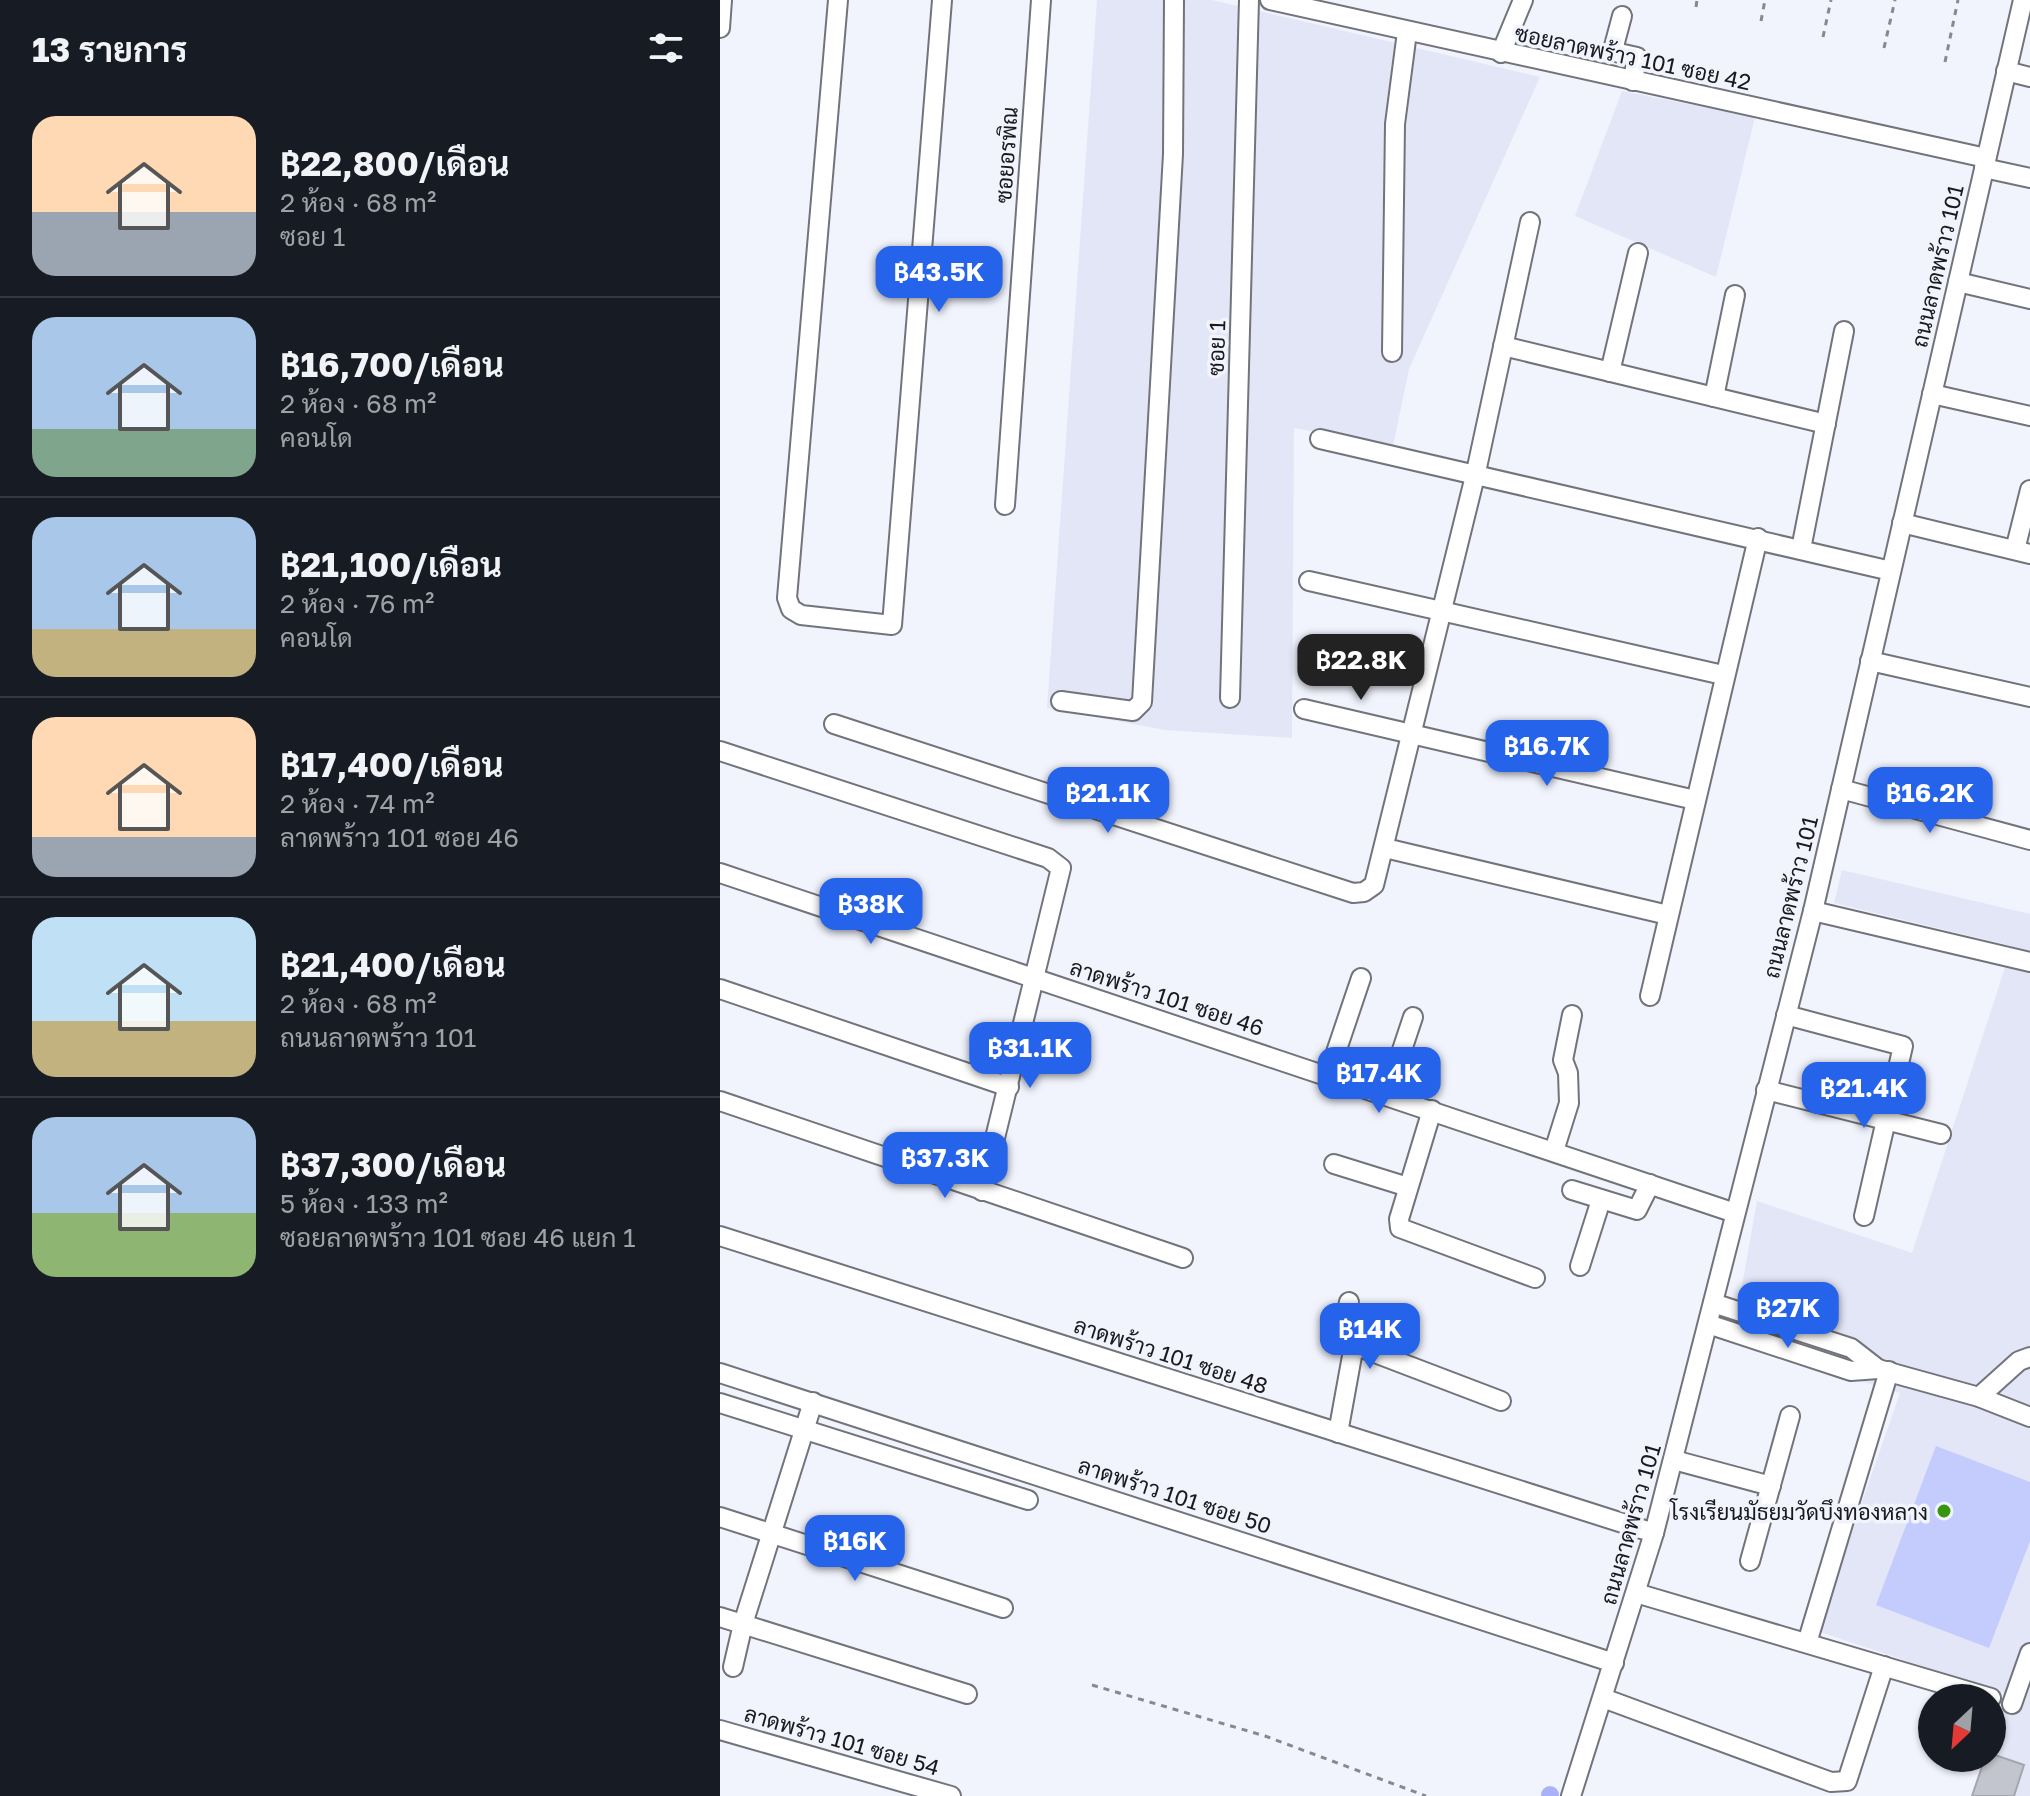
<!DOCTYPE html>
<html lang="th">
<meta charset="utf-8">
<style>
:root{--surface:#171b24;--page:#242831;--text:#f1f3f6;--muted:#9ea1a6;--line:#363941;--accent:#2563eb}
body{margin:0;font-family:"Golos Text",Sarabun,sans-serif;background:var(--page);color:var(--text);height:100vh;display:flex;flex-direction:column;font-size:30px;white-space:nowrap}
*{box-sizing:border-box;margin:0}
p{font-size:26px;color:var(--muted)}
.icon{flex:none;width:44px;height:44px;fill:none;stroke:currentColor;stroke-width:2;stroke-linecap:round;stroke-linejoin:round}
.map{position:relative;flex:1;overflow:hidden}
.panel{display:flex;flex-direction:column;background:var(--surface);width:720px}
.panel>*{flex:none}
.needle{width:52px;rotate:206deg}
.tools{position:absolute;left:1198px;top:1684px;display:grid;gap:16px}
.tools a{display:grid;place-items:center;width:88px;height:88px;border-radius:50%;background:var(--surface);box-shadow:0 2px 6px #0004;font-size:40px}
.price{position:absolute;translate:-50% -68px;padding:0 18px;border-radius:16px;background:var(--accent);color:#fff;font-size:26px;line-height:52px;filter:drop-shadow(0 2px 4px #0008)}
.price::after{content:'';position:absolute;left:50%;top:48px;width:24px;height:18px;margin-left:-12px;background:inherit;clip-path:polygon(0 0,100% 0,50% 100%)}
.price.on{background:#222;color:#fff}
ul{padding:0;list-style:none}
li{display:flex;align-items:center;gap:24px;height:200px;padding:0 32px}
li+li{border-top:2px solid var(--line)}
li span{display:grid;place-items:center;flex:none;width:224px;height:160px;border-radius:24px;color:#555}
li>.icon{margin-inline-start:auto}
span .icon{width:96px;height:96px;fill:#fffc;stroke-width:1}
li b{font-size:34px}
h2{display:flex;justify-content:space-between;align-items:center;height:96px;padding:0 32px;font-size:34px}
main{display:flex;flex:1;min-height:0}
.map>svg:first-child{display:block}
.built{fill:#e3e6f7}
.green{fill:#c4cbfd}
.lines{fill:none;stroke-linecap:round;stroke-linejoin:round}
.canal{stroke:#a9b2f9;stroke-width:18}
.building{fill:#c3c5ce;stroke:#a5a6af;stroke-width:2}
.minor-casing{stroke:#72747c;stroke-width:22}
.path{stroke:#888990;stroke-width:3;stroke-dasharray:6 6;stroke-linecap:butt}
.minor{stroke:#fff;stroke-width:18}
.poi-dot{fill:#389510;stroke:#f1f3fd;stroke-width:3}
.labels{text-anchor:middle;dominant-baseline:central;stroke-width:7;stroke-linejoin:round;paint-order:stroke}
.street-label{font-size:22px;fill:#1a1a1e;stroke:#f1f3fd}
.poi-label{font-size:22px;fill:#1a1a1e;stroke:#f1f3fd;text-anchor:end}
</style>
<main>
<section class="panel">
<h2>13 รายการ<svg class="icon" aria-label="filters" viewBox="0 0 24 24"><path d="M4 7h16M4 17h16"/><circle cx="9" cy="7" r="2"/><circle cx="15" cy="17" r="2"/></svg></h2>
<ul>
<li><span style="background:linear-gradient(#ffd9b3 60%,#9aa5b1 0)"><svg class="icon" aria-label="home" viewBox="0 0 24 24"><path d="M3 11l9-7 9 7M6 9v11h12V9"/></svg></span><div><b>฿22,800/เดือน</b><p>2 ห้อง · 68 m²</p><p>ซอย 1</p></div></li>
<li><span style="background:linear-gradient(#a9c7e8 70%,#7fa58c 0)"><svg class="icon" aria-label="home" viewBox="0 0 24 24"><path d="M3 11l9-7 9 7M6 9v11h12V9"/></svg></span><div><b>฿16,700/เดือน</b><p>2 ห้อง · 68 m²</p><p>คอนโด</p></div></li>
<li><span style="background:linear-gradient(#a9c7e8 70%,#c2b280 0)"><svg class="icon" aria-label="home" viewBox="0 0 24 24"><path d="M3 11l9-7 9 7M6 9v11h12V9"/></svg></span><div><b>฿21,100/เดือน</b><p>2 ห้อง · 76 m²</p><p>คอนโด</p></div></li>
<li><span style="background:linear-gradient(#ffd9b3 75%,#9aa5b1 0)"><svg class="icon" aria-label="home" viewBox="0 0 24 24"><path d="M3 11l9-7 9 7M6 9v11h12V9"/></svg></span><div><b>฿17,400/เดือน</b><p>2 ห้อง · 74 m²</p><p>ลาดพร้าว 101 ซอย 46</p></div></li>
<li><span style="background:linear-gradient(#bfe0f5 65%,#c2b280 0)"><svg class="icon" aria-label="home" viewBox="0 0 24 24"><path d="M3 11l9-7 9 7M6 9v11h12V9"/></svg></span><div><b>฿21,400/เดือน</b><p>2 ห้อง · 68 m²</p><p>ถนนลาดพร้าว 101</p></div></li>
<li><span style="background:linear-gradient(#a9c7e8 60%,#8fb573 0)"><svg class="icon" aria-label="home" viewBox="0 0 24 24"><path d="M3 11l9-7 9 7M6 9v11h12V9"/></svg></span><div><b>฿37,300/เดือน</b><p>5 ห้อง · 133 m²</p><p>ซอยลาดพร้าว 101 ซอย 46 แยก 1</p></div></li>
</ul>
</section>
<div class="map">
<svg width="1310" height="1796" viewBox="0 0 1310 1796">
<rect width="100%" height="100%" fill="#f1f3fd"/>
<g class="built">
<path d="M377,0H492L820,77L689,369L673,446L574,428L572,738L445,730L327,708Z"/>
<path d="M902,91L1035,117L996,277L855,216Z"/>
<path d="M1122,870L1310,914V1796H1252L1272,1758V1737L1286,1694L1097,1631L1180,1393L1012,1342L1037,1201L1192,1253L1292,946L1114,903Z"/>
</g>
<path class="green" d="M1216,1446L1310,1482V1541L1269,1648L1156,1605Z"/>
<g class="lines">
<path class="canal" d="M830,1796V1795"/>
</g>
<path class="building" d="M1272,1754L1304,1765L1294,1796H1252L1265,1758H1272Z"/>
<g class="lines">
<defs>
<g id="minor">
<path d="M118,0L67,598L71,609L81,615L172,625L222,0"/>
<path d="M550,0L1266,158"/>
<path d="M902,16L894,46L899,53L917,57L913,81"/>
<path d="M0,28L2,0"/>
<path d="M781,53L803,0"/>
<path d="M1286,71L1310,77"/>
<path d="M1264,168L1310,178"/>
<path d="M1238,282L1310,299"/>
<path d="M783,346L1106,424"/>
<path d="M672,352L675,124L687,32"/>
<path d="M890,372L918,253"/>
<path d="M1212,394L1310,416"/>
<path d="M994,397L1015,295"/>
<path d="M600,439L1171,571"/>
<path d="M285,505L321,0"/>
<path d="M1182,523L1310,554"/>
<path d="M1081,549L1124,331"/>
<path d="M1295,550L1310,490"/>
<path d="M589,581L1003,675"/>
<path d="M1150,661L1310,697"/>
<path d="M510,698L529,0"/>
<path d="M341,701L413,711L422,702L453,154L454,0"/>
<path d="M584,709L975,800"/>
<path d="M114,724L633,893L644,892L654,885L756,472L810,222"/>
<path d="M0,751L328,858L341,868L262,1191"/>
<path d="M1121,789L1310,840"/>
<path d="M665,848L948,915"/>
<path d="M0,873L1015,1213"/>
<path d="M1093,911L1310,962"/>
<path d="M0,989L289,1087"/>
<path d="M930,996L1038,538"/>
<path d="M1066,1015L1183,1046L1144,1216"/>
<path d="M608,1076L641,978"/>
<path d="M1046,1090L1221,1134"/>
<path d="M667,1095L693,1017"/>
<path d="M0,1101L463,1258"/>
<path d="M712,1110L679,1219L680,1228L815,1278"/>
<path d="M834,1151L849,1103L848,1073L843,1060L852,1015"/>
<path d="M614,1164L688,1187"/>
<path d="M852,1190L917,1210L930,1184"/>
<path d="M0,1236L934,1533"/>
<path d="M860,1266L881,1200"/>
<path d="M993,1303L1131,1348L1158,1369"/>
<path d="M988,1324L1131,1371L1158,1369L1259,1397L1310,1417"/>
<path d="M634,1345L781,1401"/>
<path d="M0,1373L894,1663"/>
<path d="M1259,1397L1299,1361L1310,1357"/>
<path d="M0,1403L308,1500"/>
<path d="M618,1433L634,1345L624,1325L629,1302"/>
<path d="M954,1460L1051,1486"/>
<path d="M0,1517L283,1608"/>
<path d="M1030,1561L1070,1416"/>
<path d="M916,1593L1271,1698"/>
<path d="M0,1617L247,1694"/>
<path d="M1087,1643L1169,1371"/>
<path d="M13,1667L23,1624L93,1402"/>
<path d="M883,1698L1111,1782L1127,1781L1164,1666"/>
<path d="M1292,1704L1310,1653"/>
<path d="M0,1730L231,1796"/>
<path d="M851,1796L934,1533L1093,911L1303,0"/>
</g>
</defs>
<use href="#minor" class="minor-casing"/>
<g class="path">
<path d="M976,7L977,0"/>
<path d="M1041,21L1045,0"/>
<path d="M1103,37L1111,0"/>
<path d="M1164,48L1175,0"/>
<path d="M1225,62L1238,0"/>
<path d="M372,1685L545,1736L706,1796"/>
</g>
<use href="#minor" class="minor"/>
</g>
<circle class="poi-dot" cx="1224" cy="1511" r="8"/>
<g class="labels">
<g class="street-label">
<text transform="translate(913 57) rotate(12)">ซอยลาดพร้าว 101 ซอย 42</text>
<text transform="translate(286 155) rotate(-86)">ซอยอรพิณ</text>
<text transform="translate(1217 266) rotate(-77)">ถนนลาดพร้าว 101</text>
<text transform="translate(496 348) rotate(-88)">ซอย 1</text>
<text transform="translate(1070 897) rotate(-76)">ถนนลาดพร้าว 101</text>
<text transform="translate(447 997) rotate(18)">ลาดพร้าว 101 ซอย 46</text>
<text transform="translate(451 1355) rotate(18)">ลาดพร้าว 101 ซอย 48</text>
<text transform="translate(455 1495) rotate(18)">ลาดพร้าว 101 ซอย 50</text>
<text transform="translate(910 1524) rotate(-74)">ถนนลาดพร้าว 101</text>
<text transform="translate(122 1740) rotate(16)">ลาดพร้าว 101 ซอย 54</text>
</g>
<g class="poi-label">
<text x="1208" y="1511">โรงเรียนมัธยมวัดบึงทองหลาง</text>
</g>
</g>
</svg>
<div class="tools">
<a><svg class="needle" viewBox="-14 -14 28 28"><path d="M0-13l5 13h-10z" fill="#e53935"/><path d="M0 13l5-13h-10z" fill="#9ea1a6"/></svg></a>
</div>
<b class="price" style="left:219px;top:314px">฿43.5K</b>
<b class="price on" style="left:641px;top:702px">฿22.8K</b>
<b class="price" style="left:827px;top:788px">฿16.7K</b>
<b class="price" style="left:388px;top:835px">฿21.1K</b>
<b class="price" style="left:1210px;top:835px">฿16.2K</b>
<b class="price" style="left:151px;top:946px">฿38K</b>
<b class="price" style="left:310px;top:1090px">฿31.1K</b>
<b class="price" style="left:659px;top:1115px">฿17.4K</b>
<b class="price" style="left:1144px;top:1130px">฿21.4K</b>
<b class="price" style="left:225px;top:1200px">฿37.3K</b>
<b class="price" style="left:1068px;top:1350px">฿27K</b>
<b class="price" style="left:650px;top:1371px">฿14K</b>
<b class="price" style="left:135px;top:1583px">฿16K</b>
</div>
</main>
